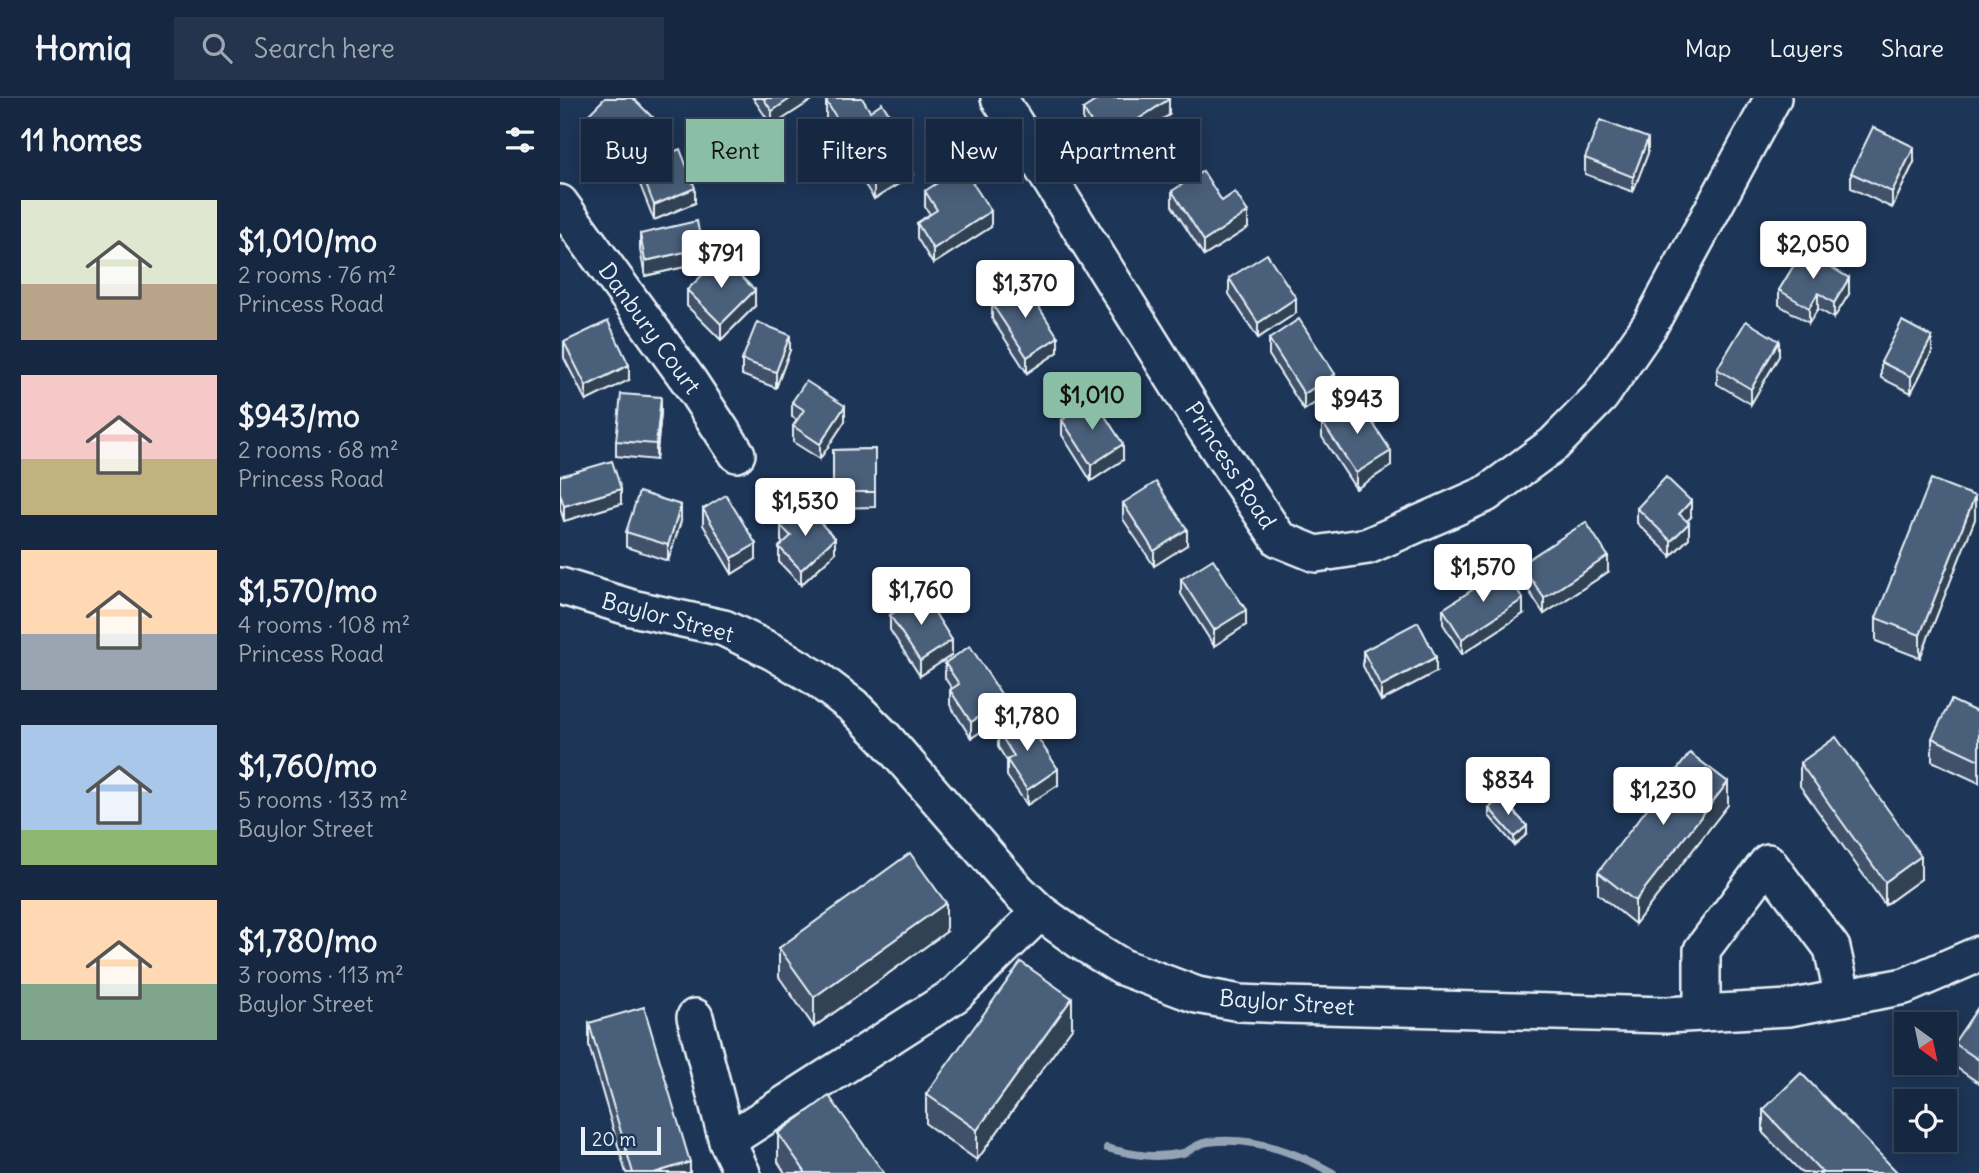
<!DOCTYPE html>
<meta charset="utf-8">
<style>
:root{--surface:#162841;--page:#23344c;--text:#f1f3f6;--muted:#9ea6b1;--line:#35445a;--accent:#8abfa5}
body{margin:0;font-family:Delius,sans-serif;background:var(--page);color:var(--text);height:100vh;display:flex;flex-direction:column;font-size:26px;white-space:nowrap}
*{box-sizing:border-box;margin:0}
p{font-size:23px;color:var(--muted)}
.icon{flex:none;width:38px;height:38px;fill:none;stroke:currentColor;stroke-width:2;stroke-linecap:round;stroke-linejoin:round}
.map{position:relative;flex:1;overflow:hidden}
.details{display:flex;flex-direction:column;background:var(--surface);width:560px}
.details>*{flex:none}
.banner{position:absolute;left:21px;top:21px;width:665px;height:63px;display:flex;gap:14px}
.needle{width:46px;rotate:147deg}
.fabs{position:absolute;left:1334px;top:914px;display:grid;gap:14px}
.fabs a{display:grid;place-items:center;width:63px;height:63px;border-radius:0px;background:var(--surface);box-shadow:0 4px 18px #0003,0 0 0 2px var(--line);font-size:35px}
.scale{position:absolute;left:21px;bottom:18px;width:80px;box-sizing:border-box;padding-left:7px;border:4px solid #e8f1f8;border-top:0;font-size:19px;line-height:24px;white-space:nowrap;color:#e8f1f8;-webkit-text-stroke:5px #1d3557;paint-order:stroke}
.price{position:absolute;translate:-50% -60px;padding:0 16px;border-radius:7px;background:#fff;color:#222;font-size:23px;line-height:46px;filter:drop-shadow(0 2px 4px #0008)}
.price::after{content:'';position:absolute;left:50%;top:42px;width:21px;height:16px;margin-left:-10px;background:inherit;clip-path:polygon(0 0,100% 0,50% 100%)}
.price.active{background:var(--accent);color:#111}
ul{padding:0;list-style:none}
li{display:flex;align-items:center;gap:21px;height:175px;padding:0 21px}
li span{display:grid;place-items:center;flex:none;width:196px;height:140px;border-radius:0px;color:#555}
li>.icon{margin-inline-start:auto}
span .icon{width:84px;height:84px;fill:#fffc;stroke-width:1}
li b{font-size:30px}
h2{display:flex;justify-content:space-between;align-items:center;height:84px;padding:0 21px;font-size:30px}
.tag{padding:0 24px;border-radius:0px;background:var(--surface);box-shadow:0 4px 18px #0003,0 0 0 2px var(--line);font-size:24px;line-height:63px}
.tag.active{background:var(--accent);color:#111}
header{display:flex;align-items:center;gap:42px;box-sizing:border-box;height:98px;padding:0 35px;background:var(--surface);border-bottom:2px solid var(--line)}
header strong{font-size:33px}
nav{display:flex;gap:38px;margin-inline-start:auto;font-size:24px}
.search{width:490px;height:63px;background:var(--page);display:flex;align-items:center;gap:18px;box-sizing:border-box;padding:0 24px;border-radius:0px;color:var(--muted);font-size:26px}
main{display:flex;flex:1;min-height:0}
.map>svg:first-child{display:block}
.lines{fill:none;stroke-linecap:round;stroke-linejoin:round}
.stream{stroke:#95a4b5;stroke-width:8}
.minor-casing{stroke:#e8f1f8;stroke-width:40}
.minor{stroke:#1d3557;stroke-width:35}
.wall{fill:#3f5169;stroke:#e8f1f8;stroke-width:2}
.shaded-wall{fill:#334255;stroke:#e8f1f8;stroke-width:2}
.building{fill:#495e7a;stroke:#e8f1f8;stroke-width:2}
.labels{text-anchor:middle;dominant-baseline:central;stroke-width:5;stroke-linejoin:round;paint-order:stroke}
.street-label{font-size:23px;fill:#e8f1f8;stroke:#1d3557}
</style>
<header>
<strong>Homiq</strong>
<div class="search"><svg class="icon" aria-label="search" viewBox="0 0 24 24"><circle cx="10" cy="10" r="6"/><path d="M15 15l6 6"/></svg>Search here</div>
<nav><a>Map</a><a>Layers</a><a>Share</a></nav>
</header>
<main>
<section class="details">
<h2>11 homes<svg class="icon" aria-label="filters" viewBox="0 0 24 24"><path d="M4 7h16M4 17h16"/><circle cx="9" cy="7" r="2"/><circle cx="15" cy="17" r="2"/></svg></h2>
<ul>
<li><span style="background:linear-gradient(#dfe7d0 60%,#b9a48a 0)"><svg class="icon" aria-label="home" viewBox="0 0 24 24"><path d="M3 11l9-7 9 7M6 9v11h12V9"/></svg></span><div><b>$1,010/mo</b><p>2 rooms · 76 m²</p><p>Princess Road</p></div></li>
<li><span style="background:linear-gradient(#f6c9c9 60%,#c2b280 0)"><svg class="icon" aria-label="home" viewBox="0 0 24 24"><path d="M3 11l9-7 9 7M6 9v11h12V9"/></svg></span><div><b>$943/mo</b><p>2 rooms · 68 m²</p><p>Princess Road</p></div></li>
<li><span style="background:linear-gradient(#ffd9b3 60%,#9aa5b1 0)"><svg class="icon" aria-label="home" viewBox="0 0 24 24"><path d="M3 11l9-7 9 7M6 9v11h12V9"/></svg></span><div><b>$1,570/mo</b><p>4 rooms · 108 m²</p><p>Princess Road</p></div></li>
<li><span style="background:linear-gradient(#a9c7e8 75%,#8fb573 0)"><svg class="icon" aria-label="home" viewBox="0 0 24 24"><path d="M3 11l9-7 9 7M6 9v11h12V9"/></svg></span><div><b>$1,760/mo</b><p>5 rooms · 133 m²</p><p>Baylor Street</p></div></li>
<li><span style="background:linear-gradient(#ffd9b3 60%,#7fa58c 0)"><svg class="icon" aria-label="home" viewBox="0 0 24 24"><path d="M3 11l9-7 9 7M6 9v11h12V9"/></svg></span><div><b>$1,780/mo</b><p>3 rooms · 113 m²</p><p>Baylor Street</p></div></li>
</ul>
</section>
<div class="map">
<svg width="1419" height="1075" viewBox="0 0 1419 1075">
<rect width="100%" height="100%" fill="#1d3557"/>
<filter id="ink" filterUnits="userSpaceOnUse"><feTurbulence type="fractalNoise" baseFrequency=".0143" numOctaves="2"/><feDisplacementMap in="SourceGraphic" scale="14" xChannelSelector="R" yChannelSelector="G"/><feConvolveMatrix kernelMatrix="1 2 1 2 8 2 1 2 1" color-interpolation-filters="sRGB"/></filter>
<g filter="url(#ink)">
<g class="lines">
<path class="stream" d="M547,1050C573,1057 596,1061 623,1055C631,1052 639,1045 648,1044C691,1038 736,1054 773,1075"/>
<defs>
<g id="minor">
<path d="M439,0L645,331L719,441L756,456L808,448L926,396L994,346L1041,298L1090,227L1213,0"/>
<path d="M0,105L129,283L177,356"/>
<path d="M0,488L72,510L164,530L213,554L256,580L293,608L324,639L458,793L480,814L520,843L562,869L637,897L680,905L725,907L1107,917L1229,910L1345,888L1419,856"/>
<path d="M1142,915V852L1208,764L1272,850L1283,900"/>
<path d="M135,919L167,1043"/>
<path d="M182,1075L167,1043L395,897L480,814"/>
</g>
</defs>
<use href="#minor" class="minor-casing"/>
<use href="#minor" class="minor"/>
</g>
<g class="wall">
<path d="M193,0H255L212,28Z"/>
<path d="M266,3L353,77L314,101L266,25Z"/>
<path d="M523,11L609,17L543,59L523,27Z"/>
<path d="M27,18L93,36L71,58L57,44L47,55L27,34Z"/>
<path d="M1088,55L1073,94L1025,76V60Z"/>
<path d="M1354,64L1332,110L1291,90V75Z"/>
<path d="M79,68L135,105L94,122L79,84Z"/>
<path d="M365,93L431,129L373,166L357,140V125L370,116L365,109Z"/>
<path d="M612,93L662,103L688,130L644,158L612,108Z"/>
<path d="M80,136L142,165L85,178L80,152Z"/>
<path d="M669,180L736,215L698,240L669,196Z"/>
<path d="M127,192L195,208L161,242L127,208Z"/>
<path d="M1219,192L1289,196L1274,220L1258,211L1249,225L1219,207Z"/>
<path d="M432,206L498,254L467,275L432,221Z"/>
<path d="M709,241L775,292L744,312L709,257Z"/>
<path d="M4,244L69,282L26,303L4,260Z"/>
<path d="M230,252L216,290L182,277V262Z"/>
<path d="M1372,254L1351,295L1321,280V264Z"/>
<path d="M1219,258L1191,306L1157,286V271Z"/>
<path d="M232,304L285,323L260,361L233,344V328L237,322L232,319Z"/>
<path d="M101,315L96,362L56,358V343Z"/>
<path d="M502,322L563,362L531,383L502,337Z"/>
<path d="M762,324L831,368L796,391L762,339Z"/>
<path d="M315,351V409L273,410V352Z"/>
<path d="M0,378L61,406L4,423L0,410Z"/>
<path d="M563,405L627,447L594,468L563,421Z"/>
<path d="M1077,410L1131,419L1127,423L1129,440L1111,458L1077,425Z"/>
<path d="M143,411L196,461L172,476L143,427Z"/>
<path d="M1415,421L1360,560L1316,543V520Z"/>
<path d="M121,423L108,463L66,449V434Z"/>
<path d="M221,428L275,455L241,487L219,464V449L223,445L221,443Z"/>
<path d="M961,466L1048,474L984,516L961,481Z"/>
<path d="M621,481L686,527L654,548L621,496Z"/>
<path d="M883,511L963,516L902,556L883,526Z"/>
<path d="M330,517L392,557L360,578L330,532Z"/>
<path d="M803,553L876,574L821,603L803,568Z"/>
<path d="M385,565L445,618L411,640L390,607V592L392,591L385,580Z"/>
<path d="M1419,615V685L1372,663V640Z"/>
<path d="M438,633L498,687L467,707L447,678V663L438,649Z"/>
<path d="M1240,665L1361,781L1325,807L1240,688Z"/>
<path d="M1168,707L1075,826L1038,796V774Z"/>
<path d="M929,710L967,736L954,747L929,718Z"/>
<path d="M386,834L254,929L219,879V850Z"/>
<path d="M1419,908V985L1394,968V945Z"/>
<path d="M29,925L130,1075H66L29,948Z"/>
<path d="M512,930L417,1062L366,1026V996Z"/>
<path d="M1203,1012L1338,1075H1242L1203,1035Z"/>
<path d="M218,1035L324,1075H225L218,1064Z"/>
</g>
<g class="shaded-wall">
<path d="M231,0H255L212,28V13Z"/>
<path d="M609,1V17L543,59V44Z"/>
<path d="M93,20V36L71,58V42Z"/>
<path d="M57,29V44L47,55V39Z"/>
<path d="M1088,40V55L1073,94V79Z"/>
<path d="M1354,49V64L1332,110V94Z"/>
<path d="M353,54V77L314,101V79Z"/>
<path d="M135,90V105L94,122V107Z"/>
<path d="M431,113V129L373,166V151Z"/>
<path d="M688,114V130L644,158V143Z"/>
<path d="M142,150V165L85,178V163Z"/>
<path d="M1289,180V196L1274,220V205Z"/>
<path d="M195,192V208L161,242V226Z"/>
<path d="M1258,195V211L1249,225V210Z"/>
<path d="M736,200V215L698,240V225Z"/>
<path d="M230,237V252L216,290V274Z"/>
<path d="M498,239V254L467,275V259Z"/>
<path d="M1372,239V254L1351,295V279Z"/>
<path d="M1219,243V258L1191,306V291Z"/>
<path d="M69,267V282L26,303V288Z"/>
<path d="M775,276V292L744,312V296Z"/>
<path d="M101,299V315L96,362V346Z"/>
<path d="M285,308V323L260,361V346Z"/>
<path d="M563,346V362L531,383V367Z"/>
<path d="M831,353V368L796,391V375Z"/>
<path d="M61,391V406L4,423V408Z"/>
<path d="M1415,398V421L1360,560V537Z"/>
<path d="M1131,403V419L1119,431V416Z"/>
<path d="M121,407V423L108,463V447Z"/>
<path d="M1129,425V440L1111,458V443Z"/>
<path d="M627,431V447L594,468V453Z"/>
<path d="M275,440V455L241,487V472Z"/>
<path d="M196,446V461L172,476V460Z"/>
<path d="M1048,458V474L984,516V500Z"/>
<path d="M963,501V516L902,556V541Z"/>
<path d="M686,512V527L654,548V532Z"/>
<path d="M392,542V557L360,578V563Z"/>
<path d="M876,559V574L821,603V588Z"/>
<path d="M445,602V618L411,640V624Z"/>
<path d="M498,671V687L467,707V692Z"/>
<path d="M1168,684V707L1075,826V803Z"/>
<path d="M967,728V736L954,747V739Z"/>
<path d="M1361,758V781L1325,807V784Z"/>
<path d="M386,805V834L254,929V899Z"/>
<path d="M512,900V930L417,1062V1032Z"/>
<path d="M130,1064V1075H94Z"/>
</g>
<g class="building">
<path d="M45,0H73L93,20L71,42L57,29L47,39L27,18Z"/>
<path d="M203,0H231L212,13Z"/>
<path d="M270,0H302L310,13L322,5L353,54L314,79L266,3Z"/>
<path d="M540,0H608L609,1L543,44L523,11Z"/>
<path d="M1040,22L1088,40L1073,79L1025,60Z"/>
<path d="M1313,29L1354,49L1332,94L1291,75Z"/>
<path d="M120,51L135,90L94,107L79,68Z"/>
<path d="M402,69L431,113L373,151L357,125L377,112L365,93Z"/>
<path d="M643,73L662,103L675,94L688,114L644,143L612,93Z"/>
<path d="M137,123L142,150L85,163L80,136Z"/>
<path d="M1243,152L1289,180L1274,205L1258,195L1249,210L1219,192Z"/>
<path d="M707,156L736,200L698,225L669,180Z"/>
<path d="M161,159L195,192L161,226L127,192Z"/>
<path d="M464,186L498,239L467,259L432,206Z"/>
<path d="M739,221L775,276L744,296L709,241Z"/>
<path d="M48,223L69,267L26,288L4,244Z"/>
<path d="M1186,223L1219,243L1191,291L1157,271Z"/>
<path d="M1342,223L1372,239L1351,279L1321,264Z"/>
<path d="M197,224L230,237L216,274L182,262Z"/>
<path d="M246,283L285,308L260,346L233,328L244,312L232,304Z"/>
<path d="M61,296L101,299L96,346L56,343Z"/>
<path d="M534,301L563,346L531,367L502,322Z"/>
<path d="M797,301L831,353L796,375L762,324Z"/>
<path d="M315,351V394H273V352Z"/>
<path d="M52,363L61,391L4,408L0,395V378Z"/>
<path d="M1106,379L1131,403L1119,416L1129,425L1111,443L1077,410Z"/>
<path d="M1371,381L1415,398L1360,537L1316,520Z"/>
<path d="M596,384L627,431L594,453L563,405Z"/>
<path d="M79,394L121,407L108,447L66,434Z"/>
<path d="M166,397L196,446L172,460L143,411Z"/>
<path d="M243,407L275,440L241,472L219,449L231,438L221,428Z"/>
<path d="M1026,424L1048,458L984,500L961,466Z"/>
<path d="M653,461L686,512L654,532L621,481Z"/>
<path d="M944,471L963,501L902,541L883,511Z"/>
<path d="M363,496L392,542L360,563L330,517Z"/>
<path d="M858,524L876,559L821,588L803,553Z"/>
<path d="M410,548L445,602L411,624L390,592L399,586L385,565Z"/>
<path d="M1391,602L1419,615V662L1372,640Z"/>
<path d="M463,617L498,671L467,692L447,662L454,658L438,633Z"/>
<path d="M1276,639L1361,758L1325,784L1240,665Z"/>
<path d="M1130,655L1168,684L1075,803L1038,774Z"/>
<path d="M941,699L967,728L954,739L929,710Z"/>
<path d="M350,755L386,805L254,899L219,850Z"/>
<path d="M461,864L512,900L417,1032L366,996Z"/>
<path d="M1419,908V962L1394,945Z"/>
<path d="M84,909L130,1064L94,1075H73L29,925Z"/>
<path d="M1241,975L1338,1075H1263L1203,1012Z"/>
<path d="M269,998L324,1075H246L218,1035Z"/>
</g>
</g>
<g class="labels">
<g class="street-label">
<text transform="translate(90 230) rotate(54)">Danbury Court</text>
<text transform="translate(671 367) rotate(57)">Princess Road</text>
<text transform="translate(108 519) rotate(15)">Baylor Street</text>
<text transform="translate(727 904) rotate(4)">Baylor Street</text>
</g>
</g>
</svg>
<div class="fabs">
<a><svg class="needle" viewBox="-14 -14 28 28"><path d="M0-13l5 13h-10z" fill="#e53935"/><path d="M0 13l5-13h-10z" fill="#9ea6b1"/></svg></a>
<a><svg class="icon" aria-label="locate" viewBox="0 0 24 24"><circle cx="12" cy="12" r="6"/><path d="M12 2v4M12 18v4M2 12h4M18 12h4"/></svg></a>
</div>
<div class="scale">20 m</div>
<b class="price" style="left:1253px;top:183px">$2,050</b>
<b class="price" style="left:161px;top:192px">$791</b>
<b class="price" style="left:465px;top:222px">$1,370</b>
<b class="price active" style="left:532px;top:334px">$1,010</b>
<b class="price" style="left:797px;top:338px">$943</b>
<b class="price" style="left:245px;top:440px">$1,530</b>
<b class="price" style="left:923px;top:506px">$1,570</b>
<b class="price" style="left:361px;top:529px">$1,760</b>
<b class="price" style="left:467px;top:655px">$1,780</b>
<b class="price" style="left:948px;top:719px">$834</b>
<b class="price" style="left:1103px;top:729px">$1,230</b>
<div class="banner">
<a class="tag">Buy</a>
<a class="tag active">Rent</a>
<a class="tag">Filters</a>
<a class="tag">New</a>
<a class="tag">Apartment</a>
</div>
</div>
</main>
